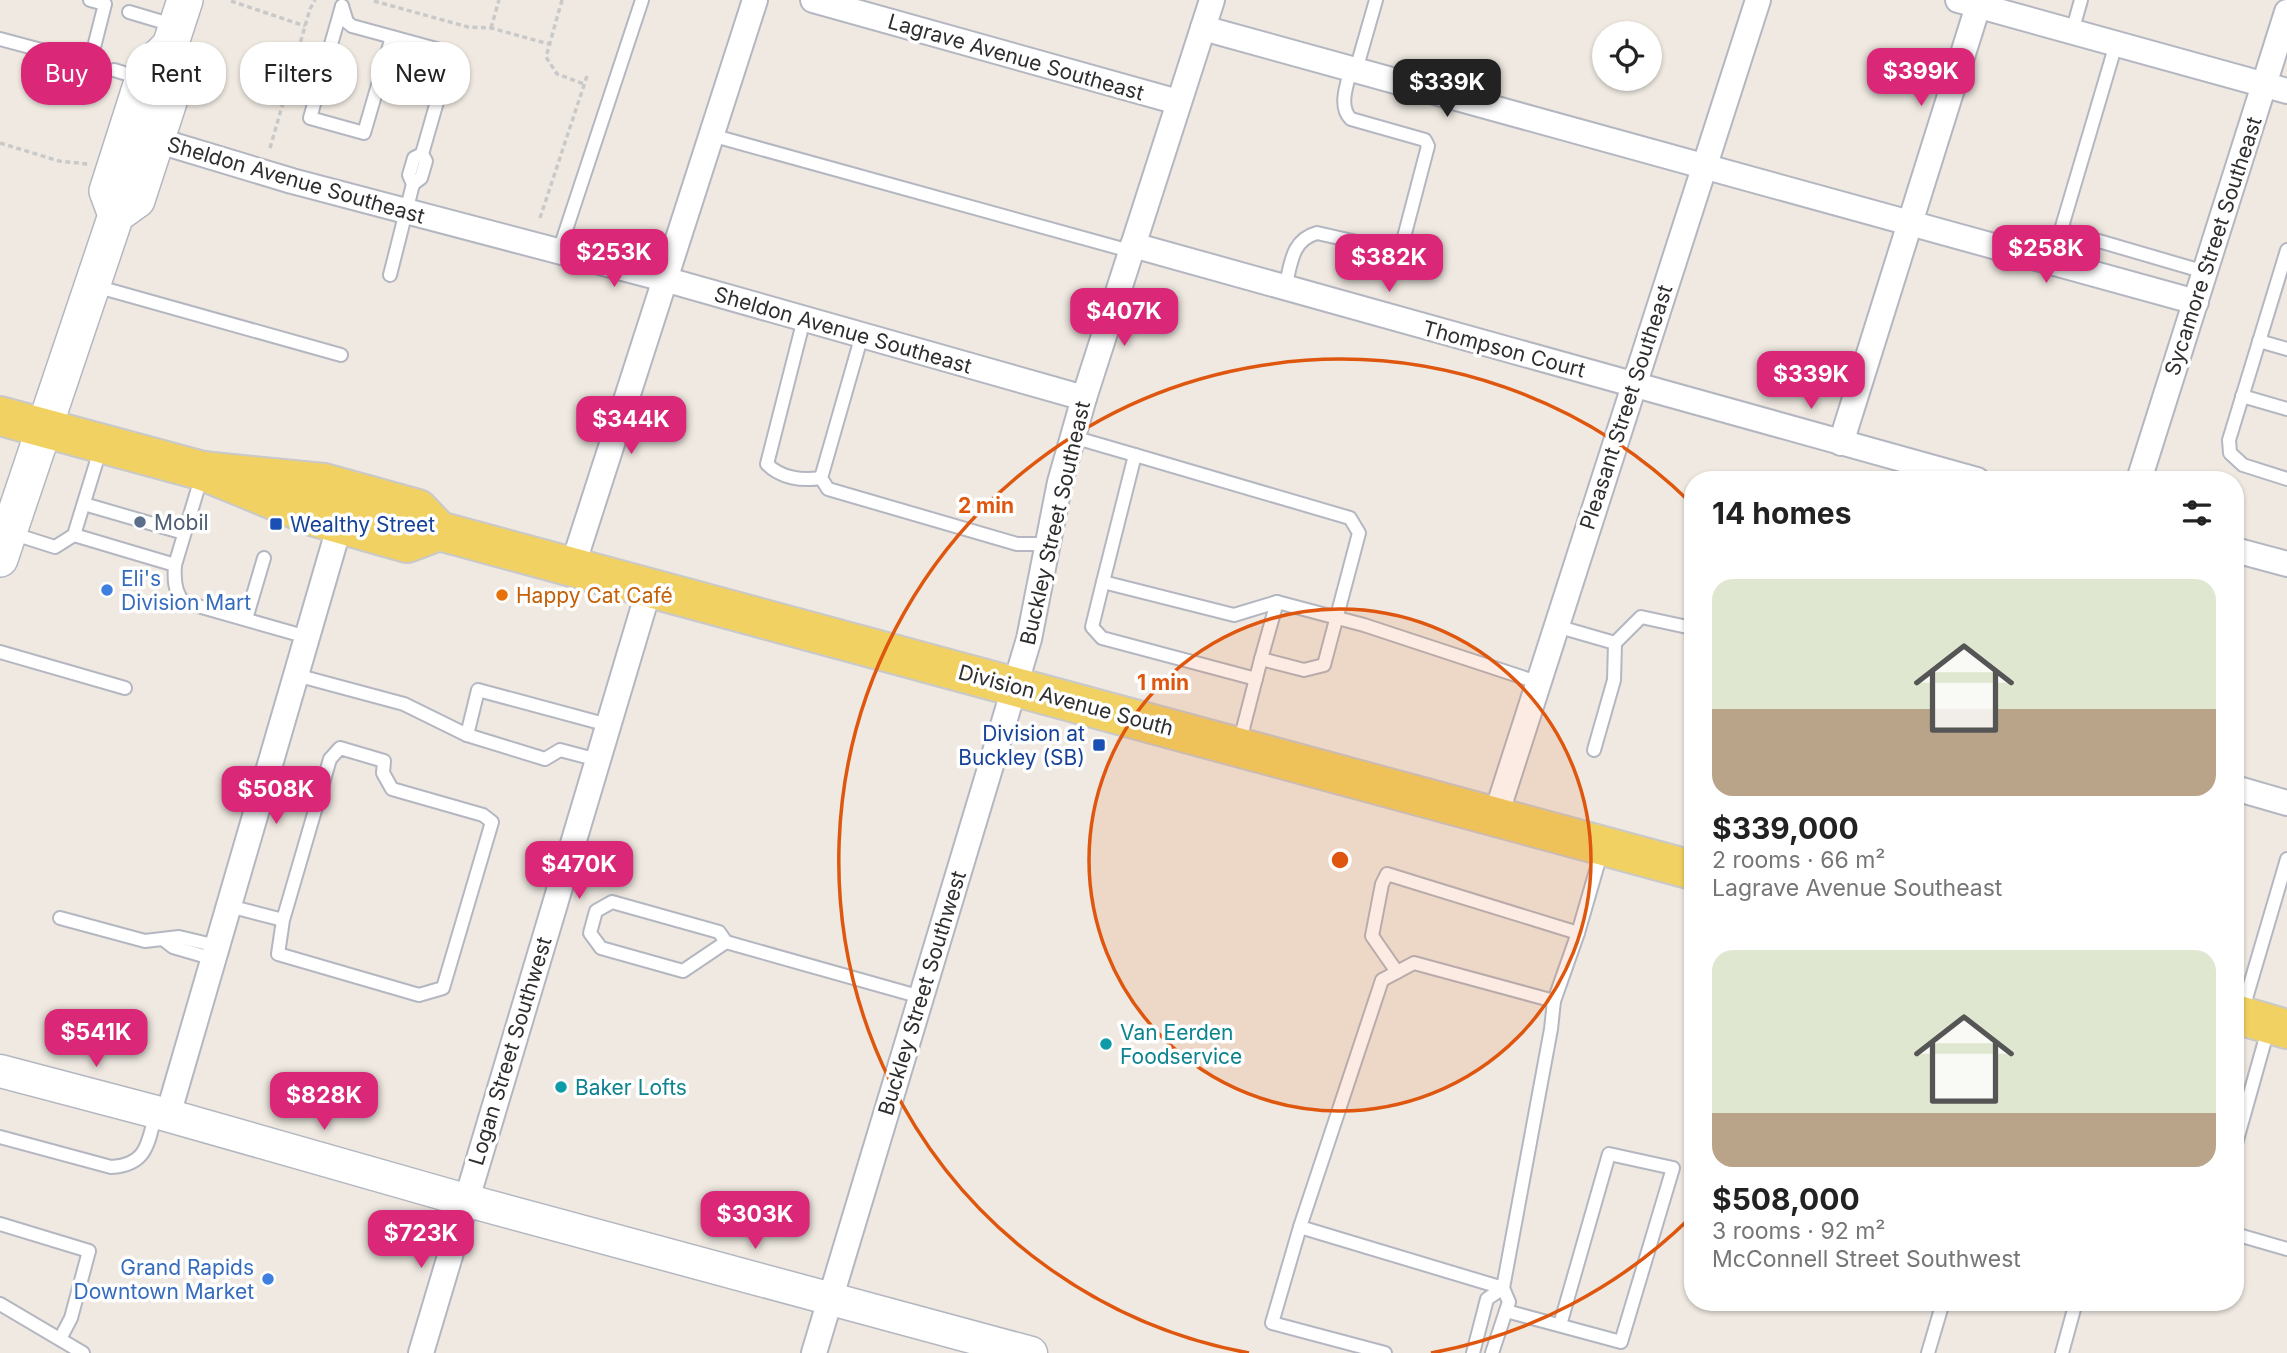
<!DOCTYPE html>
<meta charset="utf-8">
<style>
:root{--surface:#fff;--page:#f2f2f2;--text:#222;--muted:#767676;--accent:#db2777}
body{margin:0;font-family:Inter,sans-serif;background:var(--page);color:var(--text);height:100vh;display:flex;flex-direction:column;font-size:26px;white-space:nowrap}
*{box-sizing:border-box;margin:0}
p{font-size:23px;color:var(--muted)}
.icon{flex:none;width:38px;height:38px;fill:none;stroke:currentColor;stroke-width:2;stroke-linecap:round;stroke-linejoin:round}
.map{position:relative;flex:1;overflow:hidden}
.panel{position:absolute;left:1684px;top:471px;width:560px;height:840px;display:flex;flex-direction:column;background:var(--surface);border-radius:28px;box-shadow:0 2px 5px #0004}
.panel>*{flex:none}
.banner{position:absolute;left:21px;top:42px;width:665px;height:63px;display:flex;gap:14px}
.fabs{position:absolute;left:1592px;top:21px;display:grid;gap:14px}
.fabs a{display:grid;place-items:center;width:70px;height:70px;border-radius:50%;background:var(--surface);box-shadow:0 2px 5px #0004;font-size:35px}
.price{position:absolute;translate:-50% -60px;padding:0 16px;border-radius:14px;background:var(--accent);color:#fff;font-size:23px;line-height:46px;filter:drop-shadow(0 2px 4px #0008)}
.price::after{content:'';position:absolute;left:50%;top:42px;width:21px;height:16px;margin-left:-10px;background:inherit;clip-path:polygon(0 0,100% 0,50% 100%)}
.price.selected{background:#222;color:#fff}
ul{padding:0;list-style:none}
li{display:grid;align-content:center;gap:14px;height:371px;padding:0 28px}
li span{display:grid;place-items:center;height:217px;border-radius:21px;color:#555}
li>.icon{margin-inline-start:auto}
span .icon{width:126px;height:126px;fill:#fffc;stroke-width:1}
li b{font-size:30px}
h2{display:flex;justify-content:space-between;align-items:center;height:84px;padding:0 28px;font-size:30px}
.pill{padding:0 24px;border-radius:28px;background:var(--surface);box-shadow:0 2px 5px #0004;font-size:24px;line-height:63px}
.pill.selected{background:var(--accent);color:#fff}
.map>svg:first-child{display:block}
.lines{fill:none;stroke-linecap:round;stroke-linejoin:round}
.service-casing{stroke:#b4b7c1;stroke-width:16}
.minor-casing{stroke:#b4b7c1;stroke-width:28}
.tertiary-casing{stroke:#b4b7c1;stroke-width:35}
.secondary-casing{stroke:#b4b7c1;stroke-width:38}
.primary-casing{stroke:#c9c9c9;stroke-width:42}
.path{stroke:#c9c9c9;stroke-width:3.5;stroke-dasharray:5 3.5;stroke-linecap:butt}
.service{stroke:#fff;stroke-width:12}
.minor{stroke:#fff;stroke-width:24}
.tertiary{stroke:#fff;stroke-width:32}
.secondary{stroke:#fff;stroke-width:35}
.primary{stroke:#f2d163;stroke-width:38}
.ring{fill:none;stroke:#df570e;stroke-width:3.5}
.service-dot{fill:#5c6f8a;stroke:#fff;stroke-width:2.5}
.transit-dot{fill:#1a4fb4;stroke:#fff;stroke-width:2.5}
.shop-dot{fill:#3f7fe0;stroke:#fff;stroke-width:2.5}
.food-dot{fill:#e8710a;stroke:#fff;stroke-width:2.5}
.culture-dot{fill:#0f9aa8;stroke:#fff;stroke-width:2.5}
.labels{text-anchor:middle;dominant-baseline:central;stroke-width:7;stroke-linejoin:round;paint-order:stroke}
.street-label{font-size:21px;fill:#2e2e2e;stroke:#fff}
.service-label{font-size:21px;fill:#4e5e75;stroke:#fff;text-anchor:start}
.transit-label{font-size:21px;fill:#164399;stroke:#fff;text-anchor:start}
.shop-label{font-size:21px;fill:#366cbe;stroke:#fff;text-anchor:start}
.food-label{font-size:21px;fill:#c56008;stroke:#fff;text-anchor:start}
.culture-label{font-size:21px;fill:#0d838f;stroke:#fff;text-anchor:start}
.centre{fill:#df570e;stroke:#fff;stroke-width:3.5}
.ring-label{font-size:21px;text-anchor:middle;font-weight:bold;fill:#df570e;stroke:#fff;stroke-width:7;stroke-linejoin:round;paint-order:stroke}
</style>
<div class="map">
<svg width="2287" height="1353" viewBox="0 0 2287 1353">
<rect width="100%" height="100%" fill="#efe9e1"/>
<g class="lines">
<defs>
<g id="service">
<path d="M342,6L310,118L364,133L392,37"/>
<path d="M342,6L347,22L352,26L451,53L422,154"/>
<path d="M129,12L176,26"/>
<path d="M2072,32L2081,0"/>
<path d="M0,39L90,63L105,4L90,0"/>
<path d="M2116,44L2061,230L2205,272"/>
<path d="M114,70L140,78"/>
<path d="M1356,70L1376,0"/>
<path d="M711,135L1130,251"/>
<path d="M422,154L426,161L421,178L413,184L409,175L414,158Z"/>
<path d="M2287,250L2229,440L2230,453L2243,465L2287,479"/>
<path d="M559,251L642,0"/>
<path d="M2050,263L2061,230"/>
<path d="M390,275L413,184"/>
<path d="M95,286L341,355"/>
<path d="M1285,288C1291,265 1291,240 1317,233L1388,249L1396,248L1403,241L1428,146L1425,140L1351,119C1338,107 1347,84 1351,69"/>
<path d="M804,319L767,464C780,478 802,481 821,478"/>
<path d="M862,335L821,478L828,489L1017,544H1047"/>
<path d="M2259,341L2287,349"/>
<path d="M2242,396L2287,409"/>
<path d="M1073,437L1135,455L1103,582L1234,615L1277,602L1364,625L1537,682"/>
<path d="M1135,455L1350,518L1359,533L1324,665L1304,670L1261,659L1239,744"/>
<path d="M84,504L184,533"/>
<path d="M11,533L55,547L74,535L101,447"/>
<path d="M74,535L175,565L202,475"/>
<path d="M175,565C174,578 174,593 184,602L307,637"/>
<path d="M1103,582L1092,627L1102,638L1256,679"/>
<path d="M246,619L264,558"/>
<path d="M1556,626L1615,643L1641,617L1692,628"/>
<path d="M0,652L125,688"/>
<path d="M1261,659L1277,602"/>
<path d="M296,675L404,704L467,735L545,759L560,750L598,760"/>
<path d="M467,735L478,690L608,725"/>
<path d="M1594,750L1614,680L1615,643"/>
<path d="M612,902L719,932L726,942L683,971L601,948L590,933L596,911Z"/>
<path d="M229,906L283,920L278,954L419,995L443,988L492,822L483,815L392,789L383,773L384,761L340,748L330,759L283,920"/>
<path d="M60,918L145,941L179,937L217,946"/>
<path d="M164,940L173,947L214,959"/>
<path d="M726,942L921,997"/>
<path d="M1414,963L1554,1001L1551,1029L1503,1288L1300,1227L1382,980Z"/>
<path d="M1397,972L1372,936L1382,884L1387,874L1578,933"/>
<path d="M1554,1001L1578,933L1602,850"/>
<path d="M2242,1012L2287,859"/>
<path d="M0,1137L111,1167C148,1165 148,1142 156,1112"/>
<path d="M2235,1147L2269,1026"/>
<path d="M0,1224L89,1251L71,1318L60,1339"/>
<path d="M1300,1227L1272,1323L1385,1353"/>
<path d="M2235,1234L2287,1249"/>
<path d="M0,1304L83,1353"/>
<path d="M1506,1311L1621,1342L1673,1168L1609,1154L1560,1325"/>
<path d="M1473,1353L1487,1299L1503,1288L1509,1302L1492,1353"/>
<path d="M1928,1353L1943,1302"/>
<path d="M2062,1353L2076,1302"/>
</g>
<g id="minor">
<path d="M813,0L1178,102"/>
<path d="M1958,0L2287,91"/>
<path d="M1203,28L2196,302"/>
<path d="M156,140L292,181L664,279L1084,398"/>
<path d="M1133,245L1977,480"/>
<path d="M1841,443L1978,6"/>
<path d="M2139,480L2287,12"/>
<path d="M2235,550L2287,564"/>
<path d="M572,568L755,0"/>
<path d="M2235,788L2287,803"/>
<path d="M1496,815L1758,0"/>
<path d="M168,1115L340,524"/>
<path d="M421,1353L649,589"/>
<path d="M814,1353L1029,639L1060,482L1084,398L1212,0"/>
</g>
<path id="tertiary" d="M0,1071L156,1112L465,1200L1031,1353"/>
<g id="secondary">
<path d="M116,215L107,191L146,69L170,46"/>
<path d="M0,559L116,215L137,200L177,77L170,46L185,0"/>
</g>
<g id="primary">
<path d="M0,416L203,471L315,517L407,543L439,531"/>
<path d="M203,471L324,483L418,509L439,531L1692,870"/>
<path d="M2235,1014L2287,1029"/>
</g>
</defs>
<use href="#service" class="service-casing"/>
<use href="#minor" class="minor-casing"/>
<use href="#tertiary" class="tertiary-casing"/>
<use href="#secondary" class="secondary-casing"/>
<use href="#primary" class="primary-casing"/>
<g class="path">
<path d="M562,0L546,57L557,74L584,84"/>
<path d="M231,1L305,26"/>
<path d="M374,1L468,27L491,28L549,44"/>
<path d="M491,28L499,0"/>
<path d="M0,143L59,161L88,164"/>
<path d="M270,148L310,9L315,0"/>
<path d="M540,218L588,73"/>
</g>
<use href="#service" class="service"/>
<use href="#minor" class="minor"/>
<use href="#tertiary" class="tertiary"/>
<use href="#secondary" class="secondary"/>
<use href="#primary" class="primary"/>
</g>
<circle cx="1340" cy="860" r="251" fill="#df570e" fill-opacity=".12"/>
<g class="ring">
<circle cx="1340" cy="860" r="251"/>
<path d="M1691 1217A501 501 0 0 1 1431 1353M1249 1353A501 501 0 1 1 1691 503"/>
</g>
<circle class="service-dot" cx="140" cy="522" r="7"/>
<g class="transit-dot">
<rect x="269" y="517" width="14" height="14" rx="3.5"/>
<rect x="1092" y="738" width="14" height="14" rx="3.5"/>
</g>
<g class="shop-dot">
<circle cx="107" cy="590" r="7"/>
<circle cx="268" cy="1279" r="7"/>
</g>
<circle class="food-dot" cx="502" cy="595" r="7"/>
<g class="culture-dot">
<circle cx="1106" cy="1044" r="7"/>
<circle cx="561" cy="1087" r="7"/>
</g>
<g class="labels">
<g class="street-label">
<text transform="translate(1016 57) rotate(16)">Lagrave Avenue Southeast</text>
<text transform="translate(296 180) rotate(16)">Sheldon Avenue Southeast</text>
<text transform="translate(2213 246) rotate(-72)">Sycamore Street Southeast</text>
<text transform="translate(843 330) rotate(16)">Sheldon Avenue Southeast</text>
<text transform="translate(1504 349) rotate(15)">Thompson Court</text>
<text transform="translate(1626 407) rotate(-72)">Pleasant Street Southeast</text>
<text transform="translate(1055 523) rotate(-77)">Buckley Street Southeast</text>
<text transform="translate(1066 700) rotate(15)">Division Avenue South</text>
<text transform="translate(922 993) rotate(-73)">Buckley Street Southwest</text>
<text transform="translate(510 1051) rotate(-73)">Logan Street Southwest</text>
</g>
<g class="service-label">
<text x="154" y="522">Mobil</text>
</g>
<g class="transit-label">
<text x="290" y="524">Wealthy Street</text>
<text x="1085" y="733" text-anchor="end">Division at<tspan x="1085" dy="24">Buckley (SB)</tspan></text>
</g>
<g class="shop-label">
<text x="121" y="578">Eli's<tspan x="121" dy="24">Division Mart</tspan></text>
<text x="254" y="1267" text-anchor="end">Grand Rapids<tspan x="254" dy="24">Downtown Market</tspan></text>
</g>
<g class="food-label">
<text x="516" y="595">Happy Cat Café</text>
</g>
<g class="culture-label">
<text x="1120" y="1032">Van Eerden<tspan x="1120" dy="24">Foodservice</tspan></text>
<text x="575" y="1087">Baker Lofts</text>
</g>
</g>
<circle cx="1340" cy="860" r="10" class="centre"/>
<g class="ring-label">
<text x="986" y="513">2 min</text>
<text x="1163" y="690">1 min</text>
</g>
</svg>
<div class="fabs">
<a><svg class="icon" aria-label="locate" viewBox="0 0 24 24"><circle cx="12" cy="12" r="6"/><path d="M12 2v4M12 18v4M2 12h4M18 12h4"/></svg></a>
</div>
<b class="price" style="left:1921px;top:108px">$399K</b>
<b class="price selected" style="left:1447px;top:119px">$339K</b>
<b class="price" style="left:2046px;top:285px">$258K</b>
<b class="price" style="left:614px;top:289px">$253K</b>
<b class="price" style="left:1389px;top:294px">$382K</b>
<b class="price" style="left:1124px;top:348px">$407K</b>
<b class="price" style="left:1811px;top:411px">$339K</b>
<b class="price" style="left:631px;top:456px">$344K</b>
<b class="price" style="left:276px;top:826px">$508K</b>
<b class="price" style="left:579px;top:901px">$470K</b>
<b class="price" style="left:96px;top:1069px">$541K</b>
<b class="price" style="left:324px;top:1132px">$828K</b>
<b class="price" style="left:755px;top:1251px">$303K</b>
<b class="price" style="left:421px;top:1270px">$723K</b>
<div class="banner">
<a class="pill selected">Buy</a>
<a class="pill">Rent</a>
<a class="pill">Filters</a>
<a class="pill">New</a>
</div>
<section class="panel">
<h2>14 homes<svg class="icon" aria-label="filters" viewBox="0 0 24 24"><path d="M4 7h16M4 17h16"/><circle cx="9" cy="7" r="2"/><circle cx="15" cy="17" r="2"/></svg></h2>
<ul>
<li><span style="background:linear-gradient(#dfe7d0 60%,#b9a48a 0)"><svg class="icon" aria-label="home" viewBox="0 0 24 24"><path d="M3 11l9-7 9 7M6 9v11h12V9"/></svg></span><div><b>$339,000</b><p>2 rooms · 66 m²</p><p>Lagrave Avenue Southeast</p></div></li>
<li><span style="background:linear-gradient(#dfe7d0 75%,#b9a48a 0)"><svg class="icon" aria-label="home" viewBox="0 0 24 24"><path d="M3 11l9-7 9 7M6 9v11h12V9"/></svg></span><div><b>$508,000</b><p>3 rooms · 92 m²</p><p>McConnell Street Southwest</p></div></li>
</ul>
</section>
</div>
